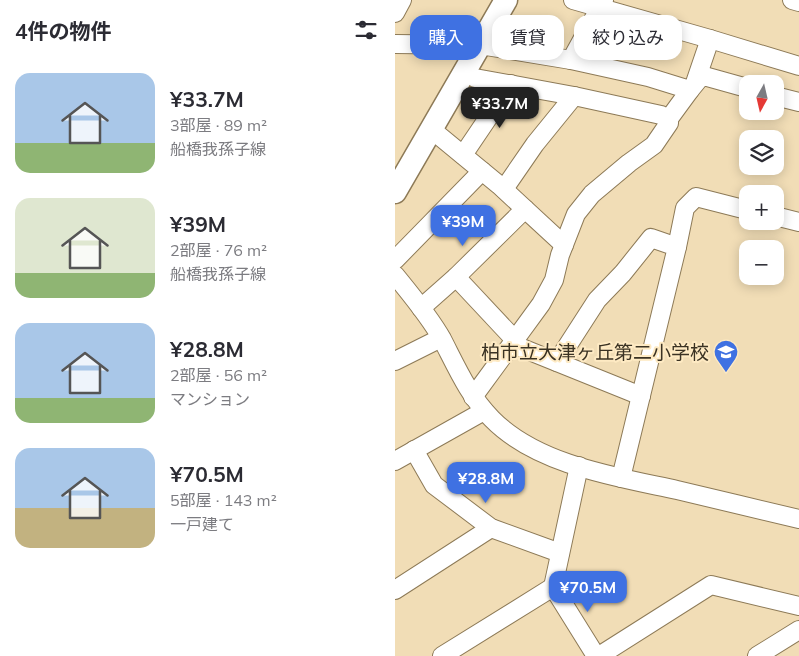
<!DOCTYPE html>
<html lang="ja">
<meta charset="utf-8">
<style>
:root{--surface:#fff;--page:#f2f2f3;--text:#2b2b33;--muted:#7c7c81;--accent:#3f71e2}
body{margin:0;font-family:Mulish,"Noto Sans JP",sans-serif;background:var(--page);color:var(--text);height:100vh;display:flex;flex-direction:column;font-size:19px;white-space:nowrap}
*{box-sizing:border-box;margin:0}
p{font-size:16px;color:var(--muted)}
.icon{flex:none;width:28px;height:28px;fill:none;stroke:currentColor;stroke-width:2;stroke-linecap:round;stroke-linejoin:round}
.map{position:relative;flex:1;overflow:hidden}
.side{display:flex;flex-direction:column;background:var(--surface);width:395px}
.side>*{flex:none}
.hud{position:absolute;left:15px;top:15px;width:314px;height:45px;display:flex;gap:10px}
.needle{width:32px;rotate:188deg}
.controls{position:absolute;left:344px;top:75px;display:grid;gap:10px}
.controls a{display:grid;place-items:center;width:45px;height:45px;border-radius:10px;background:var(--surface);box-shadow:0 2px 12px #0003;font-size:25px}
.price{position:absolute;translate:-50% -42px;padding:0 11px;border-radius:10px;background:var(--accent);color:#fff;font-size:16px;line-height:32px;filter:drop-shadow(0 1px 2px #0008)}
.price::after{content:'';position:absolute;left:50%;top:30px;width:15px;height:11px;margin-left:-8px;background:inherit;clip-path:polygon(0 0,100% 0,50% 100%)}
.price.current{background:#222;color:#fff}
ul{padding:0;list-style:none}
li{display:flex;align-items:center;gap:15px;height:125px;padding:0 15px}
li span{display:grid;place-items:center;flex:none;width:140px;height:100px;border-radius:15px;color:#555}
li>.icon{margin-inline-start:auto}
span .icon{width:60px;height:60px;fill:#fffc;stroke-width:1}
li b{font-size:21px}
h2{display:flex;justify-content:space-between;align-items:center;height:60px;padding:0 15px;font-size:21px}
.chip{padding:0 18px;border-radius:15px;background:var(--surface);box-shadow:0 2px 12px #0003;font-size:18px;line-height:45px}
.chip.current{background:var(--accent);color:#fff}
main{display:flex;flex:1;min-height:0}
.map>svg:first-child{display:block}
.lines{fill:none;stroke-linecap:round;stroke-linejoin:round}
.minor-casing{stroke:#8d7a57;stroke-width:20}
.major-casing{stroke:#8d7a57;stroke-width:25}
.minor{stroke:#fff;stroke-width:18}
.major{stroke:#fff;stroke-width:22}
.labels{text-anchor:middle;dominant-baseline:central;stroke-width:4;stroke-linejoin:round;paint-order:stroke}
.poi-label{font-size:19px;fill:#3a3223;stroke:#feeac3;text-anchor:end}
</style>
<main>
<section class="side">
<h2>4件の物件<svg class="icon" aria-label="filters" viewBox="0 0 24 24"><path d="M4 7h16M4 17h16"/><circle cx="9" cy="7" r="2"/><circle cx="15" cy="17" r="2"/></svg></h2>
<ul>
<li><span style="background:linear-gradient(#a9c7e8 70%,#8fb573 0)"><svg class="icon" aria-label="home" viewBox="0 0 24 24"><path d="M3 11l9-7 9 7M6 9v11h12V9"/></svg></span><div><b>¥33.7M</b><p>3部屋 · 89 m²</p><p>船橋我孫子線</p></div></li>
<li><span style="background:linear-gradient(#dfe7d0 75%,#8fb573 0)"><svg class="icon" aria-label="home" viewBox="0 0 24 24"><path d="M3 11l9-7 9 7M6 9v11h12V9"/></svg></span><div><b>¥39M</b><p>2部屋 · 76 m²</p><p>船橋我孫子線</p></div></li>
<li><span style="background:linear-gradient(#a9c7e8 75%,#8fb573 0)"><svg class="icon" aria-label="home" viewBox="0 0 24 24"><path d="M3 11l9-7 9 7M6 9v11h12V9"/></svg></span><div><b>¥28.8M</b><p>2部屋 · 56 m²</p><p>マンション</p></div></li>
<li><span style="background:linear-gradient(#a9c7e8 60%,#c2b280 0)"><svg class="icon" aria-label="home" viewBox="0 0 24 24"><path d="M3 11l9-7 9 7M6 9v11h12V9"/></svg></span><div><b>¥70.5M</b><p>5部屋 · 143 m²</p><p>一戸建て</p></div></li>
</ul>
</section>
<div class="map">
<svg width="404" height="656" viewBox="0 0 404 656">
<rect width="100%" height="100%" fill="#f1ddb6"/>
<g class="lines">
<defs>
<g id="minor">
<path d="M178,0L315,39L404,66"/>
<path d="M397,0L404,2"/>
<path d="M0,13L7,0"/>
<path d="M0,44L85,45L176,60L253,77L295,90L304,79L309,76L352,88"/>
<path d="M176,60L209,0"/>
<path d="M70,71L80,78L179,96L266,115L272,118L274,123L259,145L234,163L197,194L181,214L165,255L159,280L146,304L78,397"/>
<path d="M300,83L315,39"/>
<path d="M380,96L404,102"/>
<path d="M273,120L295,90"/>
<path d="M36,129L104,185L169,245"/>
<path d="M68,155L116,84"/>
<path d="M109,189L140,144L179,96"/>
<path d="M380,216L404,222"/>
<path d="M282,247L290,208L301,197L352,210"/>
<path d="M0,260L87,171"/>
<path d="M0,275C17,296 34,316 47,339C62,368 74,396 97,419C142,465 222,477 282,490C323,500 363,509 404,519"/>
<path d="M61,277L120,340"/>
<path d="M26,308L61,277L130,209"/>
<path d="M117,344L246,396"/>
<path d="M0,361L46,338"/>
<path d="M162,362L202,300L228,273L256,238L282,247L226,478"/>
<path d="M19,450L39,485L96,528L165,553"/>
<path d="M0,461L89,411"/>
<path d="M184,466L158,587L201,656"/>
<path d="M0,590L96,528"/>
<path d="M47,656L158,587"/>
<path d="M204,656L316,585L404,606"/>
<path d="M362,656L404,630"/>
</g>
<path id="major" d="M0,192L111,0"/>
</defs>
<use href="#minor" class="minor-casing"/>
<use href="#major" class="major-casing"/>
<use href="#minor" class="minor"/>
<use href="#major" class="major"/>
</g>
<defs>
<symbol id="school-pin" viewBox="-11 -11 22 30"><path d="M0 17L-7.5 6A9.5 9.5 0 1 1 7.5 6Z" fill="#3f71e2" stroke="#feeac3"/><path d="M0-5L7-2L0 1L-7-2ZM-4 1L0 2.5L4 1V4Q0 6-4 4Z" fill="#fff"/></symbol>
</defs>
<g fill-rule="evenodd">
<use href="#school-pin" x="317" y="338" width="28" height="38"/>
</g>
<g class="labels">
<g class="poi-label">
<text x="314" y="352">柏市立大津ヶ丘第二小学校</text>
</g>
</g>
</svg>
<div class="controls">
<a><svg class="needle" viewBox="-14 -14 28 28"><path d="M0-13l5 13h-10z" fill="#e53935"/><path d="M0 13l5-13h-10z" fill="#7c7c81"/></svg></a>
<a><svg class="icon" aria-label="layers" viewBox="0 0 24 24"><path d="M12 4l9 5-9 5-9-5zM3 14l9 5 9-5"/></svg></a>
<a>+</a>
<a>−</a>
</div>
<b class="price current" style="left:105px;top:129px">¥33.7M</b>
<b class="price" style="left:68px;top:247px">¥39M</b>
<b class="price" style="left:91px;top:504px">¥28.8M</b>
<b class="price" style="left:193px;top:613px">¥70.5M</b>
<div class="hud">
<a class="chip current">購入</a>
<a class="chip">賃貸</a>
<a class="chip">絞り込み</a>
</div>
</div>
</main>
